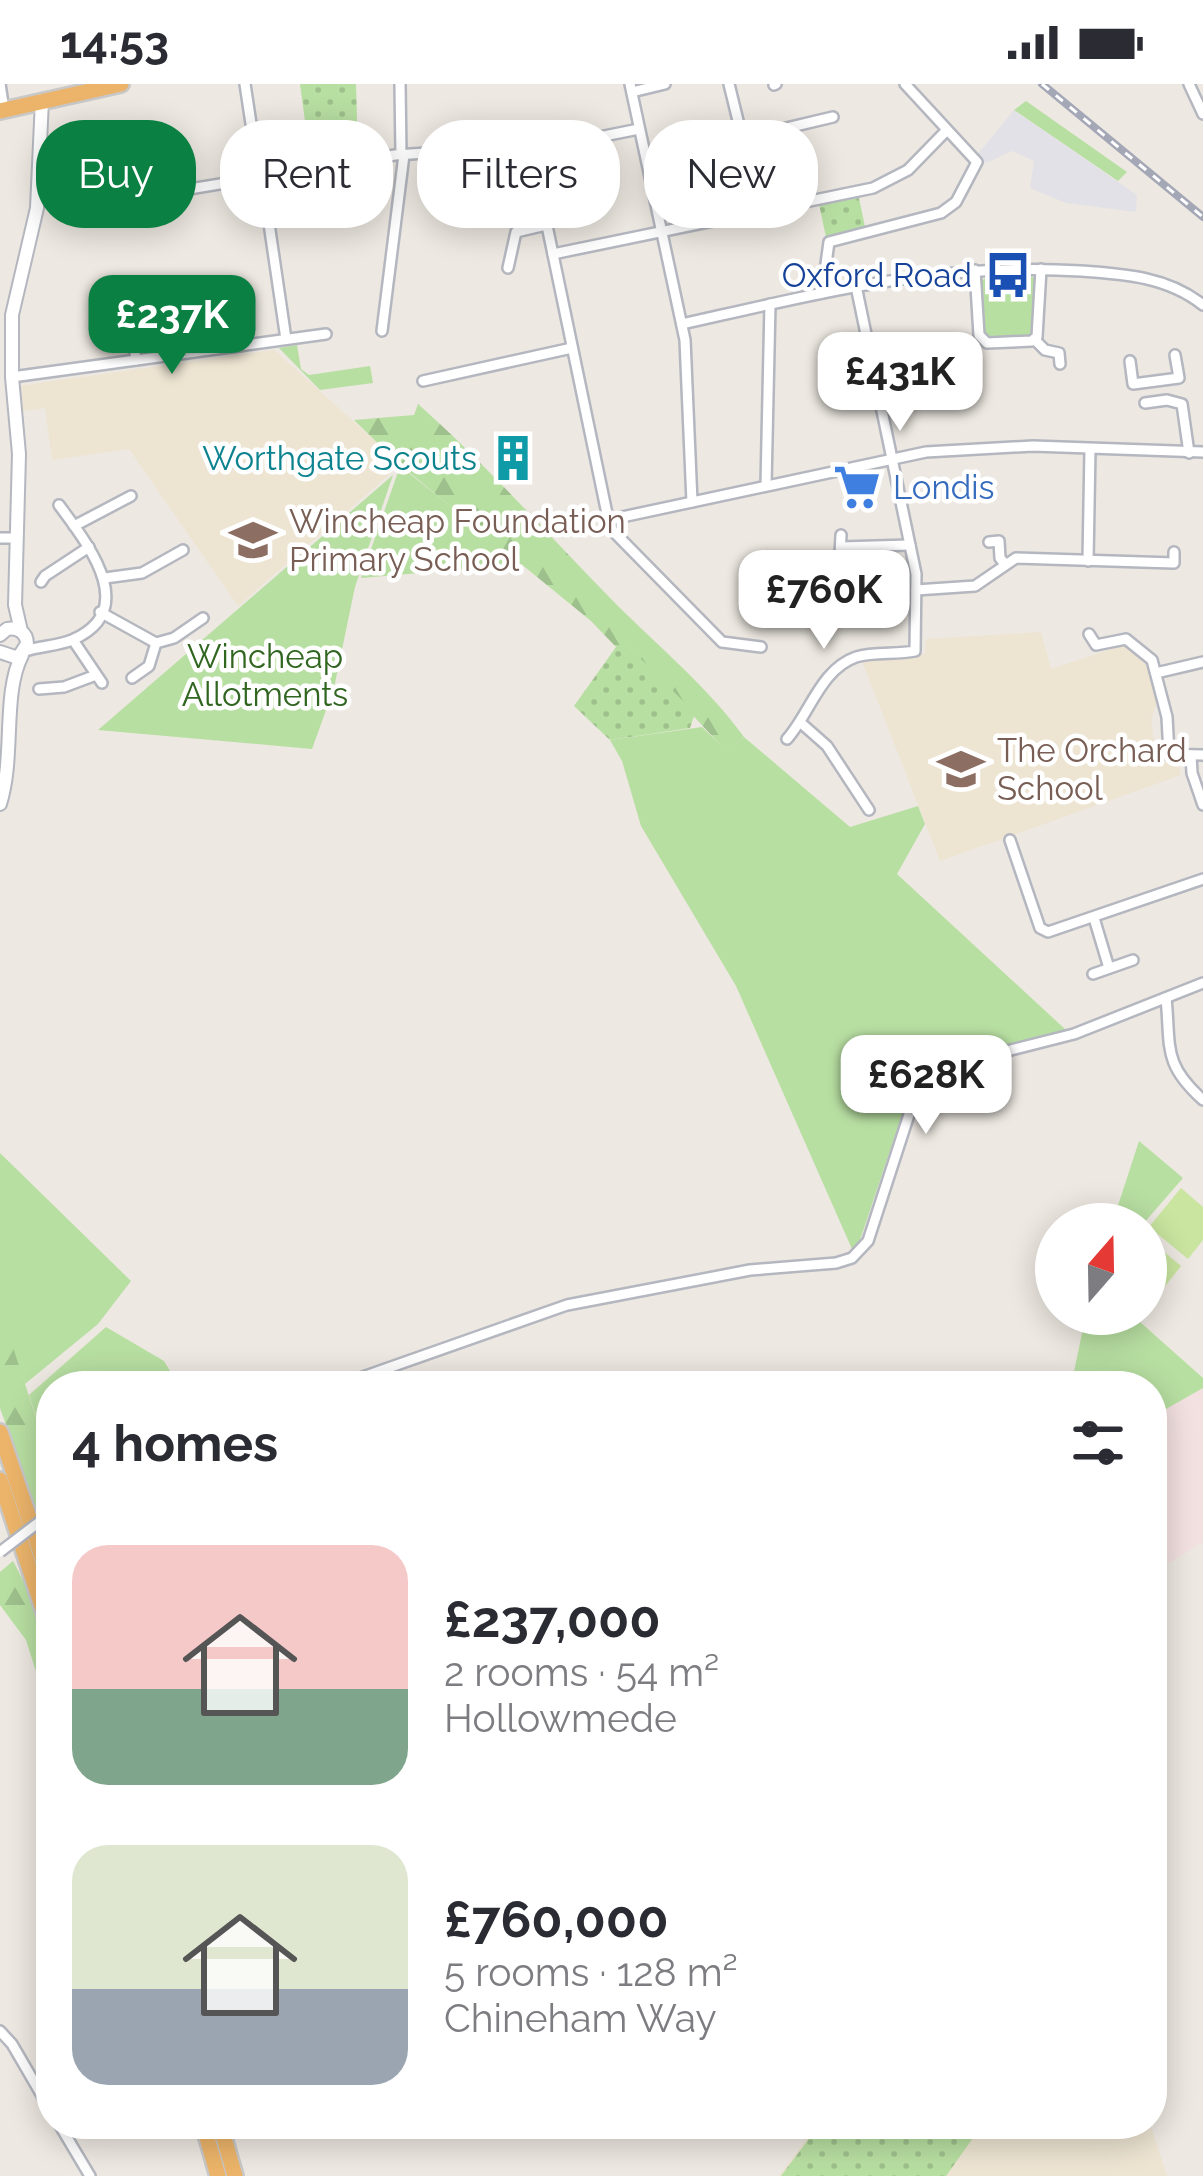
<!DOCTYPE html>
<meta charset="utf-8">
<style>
:root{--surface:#fff;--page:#f2f2f3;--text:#2b2b33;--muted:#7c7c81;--accent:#0b8043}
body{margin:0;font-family:Raleway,sans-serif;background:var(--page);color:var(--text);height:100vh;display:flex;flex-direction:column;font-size:45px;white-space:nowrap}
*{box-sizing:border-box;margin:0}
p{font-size:39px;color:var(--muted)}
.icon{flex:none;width:66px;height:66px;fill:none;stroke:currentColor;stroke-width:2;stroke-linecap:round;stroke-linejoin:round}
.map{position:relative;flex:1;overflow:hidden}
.side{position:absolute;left:36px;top:1287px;width:1131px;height:768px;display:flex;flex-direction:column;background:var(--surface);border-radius:48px;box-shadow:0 6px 30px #0003}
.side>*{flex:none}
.top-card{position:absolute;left:36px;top:36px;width:1131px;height:108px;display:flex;gap:24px}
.needle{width:78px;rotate:20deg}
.controls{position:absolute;left:1035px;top:1119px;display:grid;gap:24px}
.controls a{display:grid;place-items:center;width:132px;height:132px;border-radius:50%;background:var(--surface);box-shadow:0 6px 30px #0003;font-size:60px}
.price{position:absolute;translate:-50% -102px;padding:0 27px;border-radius:24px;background:#fff;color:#222;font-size:39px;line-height:78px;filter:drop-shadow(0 3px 6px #0008)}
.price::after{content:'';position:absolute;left:50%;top:72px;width:36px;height:27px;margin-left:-18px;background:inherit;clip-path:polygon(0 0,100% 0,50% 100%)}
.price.selected{background:var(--accent);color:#fff}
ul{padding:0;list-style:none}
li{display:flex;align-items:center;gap:36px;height:300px;padding:0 36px}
li span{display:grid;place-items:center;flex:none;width:336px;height:240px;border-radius:36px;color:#555}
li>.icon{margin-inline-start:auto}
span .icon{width:144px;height:144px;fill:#fffc;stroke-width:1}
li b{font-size:51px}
h2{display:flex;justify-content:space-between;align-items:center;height:144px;padding:0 36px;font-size:51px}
.pill{padding:0 42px;border-radius:48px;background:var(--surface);box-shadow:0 6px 30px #0003;font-size:42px;line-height:108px}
.pill.selected{background:var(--accent);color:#fff}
.status{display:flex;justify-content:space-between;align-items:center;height:84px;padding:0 60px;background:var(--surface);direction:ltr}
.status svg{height:33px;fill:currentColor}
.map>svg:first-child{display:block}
.industrial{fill:#e2e1e7}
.education{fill:#ede4d2}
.medical{fill:#f3e0e1}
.grass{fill:#b8dfa2}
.forest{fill:url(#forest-firs)}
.park{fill:url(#park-dots)}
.pitch{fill:#c9e59f}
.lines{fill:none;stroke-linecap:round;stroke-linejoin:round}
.minor-casing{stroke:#b4b7bf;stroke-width:14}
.tertiary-casing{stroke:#b4b7bf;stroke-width:16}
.trunk-casing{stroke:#c8c8c8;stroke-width:20}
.minor{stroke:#fff;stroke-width:9}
.tertiary{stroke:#fff;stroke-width:12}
.trunk{stroke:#ecb46a;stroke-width:15}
.rail-casing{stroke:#a4a7b6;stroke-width:8}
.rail{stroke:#fff;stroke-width:3;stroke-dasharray:9;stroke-linecap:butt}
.minor-bridge-casing{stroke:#b4b7bf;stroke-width:14;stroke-linecap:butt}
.minor-bridge{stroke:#fff;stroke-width:9}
.labels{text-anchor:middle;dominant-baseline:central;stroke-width:9;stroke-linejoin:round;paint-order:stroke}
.transit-label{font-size:33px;fill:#164399;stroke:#fff;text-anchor:end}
.culture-label{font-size:33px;fill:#0d838f;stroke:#fff;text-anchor:end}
.shop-label{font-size:33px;fill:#366cbe;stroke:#fff;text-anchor:start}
.education-label{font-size:33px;fill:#785e54;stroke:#fff;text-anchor:start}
.park-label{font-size:33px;fill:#316621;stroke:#fff}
</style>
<div class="status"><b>14:53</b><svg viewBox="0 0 49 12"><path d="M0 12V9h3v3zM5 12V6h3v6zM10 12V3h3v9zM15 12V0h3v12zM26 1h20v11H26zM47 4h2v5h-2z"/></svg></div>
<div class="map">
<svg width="1203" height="2092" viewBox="0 0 1203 2092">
<defs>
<pattern id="forest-firs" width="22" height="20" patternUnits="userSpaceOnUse" patternTransform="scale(3)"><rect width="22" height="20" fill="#b8dfa2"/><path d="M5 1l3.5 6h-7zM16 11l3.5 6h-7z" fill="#9ec08c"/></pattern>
<pattern id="park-dots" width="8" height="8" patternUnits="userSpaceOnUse" patternTransform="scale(3)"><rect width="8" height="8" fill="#b8dfa2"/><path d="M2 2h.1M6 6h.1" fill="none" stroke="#9ec08c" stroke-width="1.8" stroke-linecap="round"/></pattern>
</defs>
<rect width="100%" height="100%" fill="#ede8e1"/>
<path class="industrial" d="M1014,26L1137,111L1136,128L1066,119L1030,104L1034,77L1012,67L986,79L977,71Z"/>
<g class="education">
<path d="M274,266L399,378L391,389L238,522L129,365L52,376L45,324L21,327L18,302Z"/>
<path d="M1041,548L1051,585L1124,561L1140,574L1150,587L1157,619L1151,635L1156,673L1177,674L1181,691L940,777L862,577L925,570L926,555Z"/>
<path d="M817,2040H1150L1167,2092H779Z"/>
</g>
<path class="medical" d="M1203,1304V1458L1152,1490V1333Z"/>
<g class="grass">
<path d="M1026,17L1127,88L1118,97L1014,26Z"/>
<path d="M1032,193L1038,196V202L1034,204V248L1031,253L988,257L982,249L985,247L983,204L979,198L986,194Z"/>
<path d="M297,261L301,285L309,291L370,282L373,299L320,306L279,264Z"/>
<path d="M400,382L524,480L361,494Z"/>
<path d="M393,391L355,503L334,604L312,665L98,646Z"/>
<path d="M702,643L727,667L744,653L850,743L918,722L925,740L897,790L1066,946L928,983L910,1007L860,1156L852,1165L736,902L641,742L622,677L610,656Z"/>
<path d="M1139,1057L1183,1094L1143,1140H1112Z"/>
<path d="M0,1069L131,1197L98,1240L25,1300L0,1236Z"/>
<path d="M1086,1230H1131L1203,1294V1304L1152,1333V1302H1071Z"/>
<path d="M106,1243L164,1277L179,1302H51V1379L29,1311Z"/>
</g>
<g class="forest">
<path d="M418,320C490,384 548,451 615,519C659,563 708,603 744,653L727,668L629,563H616L591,537L399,380L354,336L414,331Z"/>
<path d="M0,1224L51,1379V1424L39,1433L0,1324Z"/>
<path d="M13,1477C45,1536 51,1568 51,1635L26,1556L0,1521V1488Z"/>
</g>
<g class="park">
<path d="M300,0H356L358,68L310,75Z"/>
<path d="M859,114L865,143L826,153L819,120Z"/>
<path d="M964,264L968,307L934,310L930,268Z"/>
<path d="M616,563H629L695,629L690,644L610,656L574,622Z"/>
<path d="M820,2040H983L946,2092H781Z"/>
</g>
<g class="pitch">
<path d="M1181,1104L1203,1123V1156L1188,1175L1149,1143Z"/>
<path d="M1146,1153L1181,1182L1150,1221L1146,1218Z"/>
</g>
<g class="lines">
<defs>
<g id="minor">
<path d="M0,0L4,26"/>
<path d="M245,0L257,79"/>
<path d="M400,0L401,71"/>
<path d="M630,0L685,256L692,418"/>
<path d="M729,0L742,53"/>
<path d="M1189,0L1203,30"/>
<path d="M774,1L776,0"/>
<path d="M632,8L665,0"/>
<path d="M579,57L639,45"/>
<path d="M647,77L833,33"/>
<path d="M262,92L286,255"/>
<path d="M141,113L395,71L459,67L480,95L532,99L540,108L610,444L722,558L761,563"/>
<path d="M553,170L873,104L908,86L946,47"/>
<path d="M508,184L516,148L546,141"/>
<path d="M975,186L979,251L987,259L1032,257L1037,253L1041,185"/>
<path d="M126,204L136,276"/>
<path d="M822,209L829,158L941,129L956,118L977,78L905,0"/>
<path d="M682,240C821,209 938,178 1081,187C1125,190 1168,193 1203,221"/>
<path d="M382,247L404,71"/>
<path d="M1034,255L1045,266L1059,269L1060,280"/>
<path d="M1130,277L1133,300L1179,294L1175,271"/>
<path d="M12,293L326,250"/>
<path d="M423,297L572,264"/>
<path d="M1145,319L1167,316L1182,320L1189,369"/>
<path d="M766,401L770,220"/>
<path d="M608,436L926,368L1033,362L1203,368"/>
<path d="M74,442L131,412"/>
<path d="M841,451L838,510H852"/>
<path d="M0,454H16"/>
<path d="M989,458L999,457L1000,474L1005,480"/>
<path d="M841,463L910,461"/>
<path d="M1088,477L1090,365"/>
<path d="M105,494L142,489L183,466"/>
<path d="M41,498L45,492L89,463"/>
<path d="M916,506L975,502L1016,474L1174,479V468"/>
<path d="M100,528L156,559L174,554L203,534"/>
<path d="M1089,550L1096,561L1126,555L1152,576L1167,633L1169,670"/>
<path d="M73,556L102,599"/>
<path d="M25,567C40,562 57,562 72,556C142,526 86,458 59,421"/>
<path d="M1156,589L1203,578"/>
<path d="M132,594L149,582L156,559"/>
<path d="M39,605L64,603L96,591"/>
<path d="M801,639L827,662L869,726"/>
<path d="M787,655C810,629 821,585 856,573C874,567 896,571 915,567L916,490L856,202"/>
<path d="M1156,670L1203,671"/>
<path d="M1191,671L1192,689L1203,721"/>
<path d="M1010,756L1040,844L1048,848L1203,795"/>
<path d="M1094,834L1109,884"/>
<path d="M1093,890L1133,876"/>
<path d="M1166,914C1171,963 1162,979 1203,1016"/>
<path d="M337,1302L567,1221L750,1186L836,1179L852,1174L868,1157L916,1009L940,984L1074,950L1203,899"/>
<path d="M0,1947L12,1960L51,2027"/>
<path d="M59,2040L90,2092"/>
</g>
<g id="tertiary">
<path d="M21,547L15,521L19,370L12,293V231L37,124L42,16"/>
<path d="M0,551L7,545C17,543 27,548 27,560L18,574L0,568"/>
<path d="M0,720C15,673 2,610 22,571"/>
</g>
<g id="trunk">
<path d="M0,27L121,0"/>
<path d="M0,1348L51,1499"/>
<path d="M0,1396L51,1549"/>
<path d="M203,2040L218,2092"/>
<path d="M220,2040L235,2092"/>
</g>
</defs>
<use href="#minor" class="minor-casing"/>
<use href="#tertiary" class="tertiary-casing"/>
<use href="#trunk" class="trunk-casing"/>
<use href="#minor" class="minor"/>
<use href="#tertiary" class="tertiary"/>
<use href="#trunk" class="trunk"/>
<defs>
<path id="rail" d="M1042,0L1203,133"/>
</defs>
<use href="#rail" class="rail-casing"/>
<use href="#rail" class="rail"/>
<defs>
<path id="minor-bridge" d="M0,1468L51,1429"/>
</defs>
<use href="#minor-bridge" class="minor-bridge-casing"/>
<use href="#minor-bridge" class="minor-bridge"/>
</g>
<defs>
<symbol id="bus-bare" viewBox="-9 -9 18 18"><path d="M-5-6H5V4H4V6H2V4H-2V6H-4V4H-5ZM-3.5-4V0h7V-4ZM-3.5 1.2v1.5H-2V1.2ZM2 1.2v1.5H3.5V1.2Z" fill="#1a4fb4" stroke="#fff" stroke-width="2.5" paint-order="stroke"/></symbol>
<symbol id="building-bare" viewBox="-9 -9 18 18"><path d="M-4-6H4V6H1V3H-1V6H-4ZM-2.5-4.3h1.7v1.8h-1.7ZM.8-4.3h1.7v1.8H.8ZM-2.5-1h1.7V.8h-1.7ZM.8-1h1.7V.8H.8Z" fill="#0f9aa8" stroke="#fff" stroke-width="2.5" paint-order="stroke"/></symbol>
<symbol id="supermarket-bare" viewBox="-9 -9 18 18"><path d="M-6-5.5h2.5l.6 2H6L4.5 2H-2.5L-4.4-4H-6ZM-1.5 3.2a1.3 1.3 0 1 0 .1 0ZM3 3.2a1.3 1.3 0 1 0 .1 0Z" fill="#3f7fe0" stroke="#fff" stroke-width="2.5" paint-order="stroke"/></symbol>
<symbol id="school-bare" viewBox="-9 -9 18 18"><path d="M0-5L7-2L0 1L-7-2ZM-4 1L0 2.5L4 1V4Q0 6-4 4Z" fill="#8d6e63" stroke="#fff" stroke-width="2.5" paint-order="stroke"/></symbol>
</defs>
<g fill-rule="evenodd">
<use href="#bus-bare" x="975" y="158" width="66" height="66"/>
<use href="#building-bare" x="480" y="341" width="66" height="66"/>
<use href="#supermarket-bare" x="824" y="370" width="66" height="66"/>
<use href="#school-bare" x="220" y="423" width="66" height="66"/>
<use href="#school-bare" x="928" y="652" width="66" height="66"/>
</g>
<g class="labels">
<g class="transit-label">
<text x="972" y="191">Oxford Road</text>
</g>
<g class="culture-label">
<text x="477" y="374">Worthgate Scouts</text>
</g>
<g class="shop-label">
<text x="893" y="403">Londis</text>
</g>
<g class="education-label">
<text x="289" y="437">Wincheap Foundation<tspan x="289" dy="38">Primary School</tspan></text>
<text x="997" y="666">The Orchard<tspan x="997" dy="38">School</tspan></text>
</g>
<g class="park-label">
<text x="265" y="572">Wincheap<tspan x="265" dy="38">Allotments</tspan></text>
</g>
</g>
</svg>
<div class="controls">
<a><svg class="needle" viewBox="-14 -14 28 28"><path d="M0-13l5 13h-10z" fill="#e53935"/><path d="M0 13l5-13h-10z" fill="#7c7c81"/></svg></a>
</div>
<b class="price selected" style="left:172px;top:293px">£237K</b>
<b class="price" style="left:900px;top:350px">£431K</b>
<b class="price" style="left:824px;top:568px">£760K</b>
<b class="price" style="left:926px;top:1053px">£628K</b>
<div class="top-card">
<a class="pill selected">Buy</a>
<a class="pill">Rent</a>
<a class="pill">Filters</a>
<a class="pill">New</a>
</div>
<section class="side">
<h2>4 homes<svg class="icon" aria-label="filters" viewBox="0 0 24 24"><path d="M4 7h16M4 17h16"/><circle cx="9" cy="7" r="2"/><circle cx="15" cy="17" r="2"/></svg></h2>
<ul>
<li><span style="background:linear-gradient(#f6c9c9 60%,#7fa58c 0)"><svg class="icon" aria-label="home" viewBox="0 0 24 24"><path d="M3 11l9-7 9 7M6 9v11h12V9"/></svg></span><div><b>£237,000</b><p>2 rooms · 54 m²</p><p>Hollowmede</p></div></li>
<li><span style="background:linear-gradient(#dfe7d0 60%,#9aa5b1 0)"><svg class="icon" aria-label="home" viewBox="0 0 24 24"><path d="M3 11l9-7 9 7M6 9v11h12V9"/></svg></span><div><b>£760,000</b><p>5 rooms · 128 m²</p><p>Chineham Way</p></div></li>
</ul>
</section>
</div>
